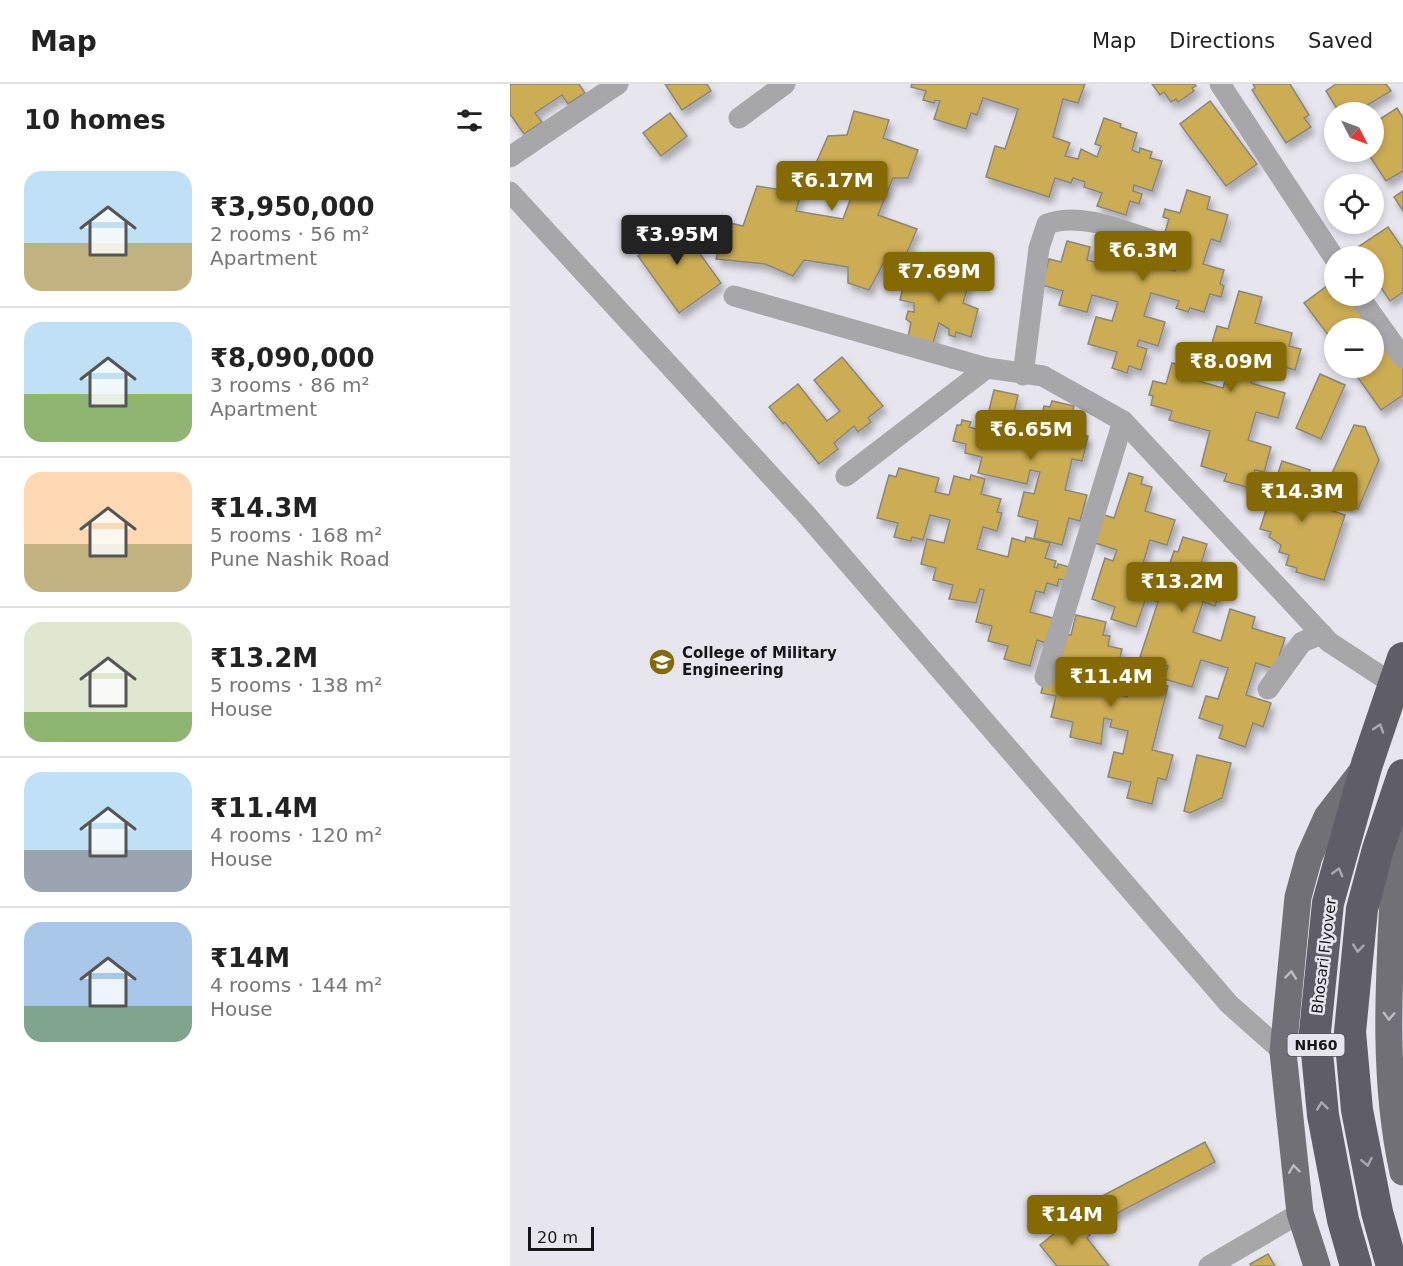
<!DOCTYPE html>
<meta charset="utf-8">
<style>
:root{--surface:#fff;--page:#f2f2f2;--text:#222;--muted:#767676;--line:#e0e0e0;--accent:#856a04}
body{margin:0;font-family:"DejaVu Sans",sans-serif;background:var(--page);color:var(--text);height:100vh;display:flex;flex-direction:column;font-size:22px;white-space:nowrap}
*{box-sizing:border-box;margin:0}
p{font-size:20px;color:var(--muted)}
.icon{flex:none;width:33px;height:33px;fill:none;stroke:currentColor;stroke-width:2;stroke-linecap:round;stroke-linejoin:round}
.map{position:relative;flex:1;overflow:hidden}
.sheet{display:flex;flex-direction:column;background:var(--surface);width:510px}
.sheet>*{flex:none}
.needle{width:39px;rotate:132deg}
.buttons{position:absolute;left:814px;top:18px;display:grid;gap:12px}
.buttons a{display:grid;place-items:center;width:60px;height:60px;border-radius:50%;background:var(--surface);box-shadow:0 3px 9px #0003;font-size:30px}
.scale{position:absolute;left:18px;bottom:15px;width:66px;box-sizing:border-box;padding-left:6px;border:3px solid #161518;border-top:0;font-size:16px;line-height:21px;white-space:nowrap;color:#161518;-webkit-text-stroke:4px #e7e5ee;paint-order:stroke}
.price{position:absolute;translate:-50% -51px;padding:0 14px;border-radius:6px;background:var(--accent);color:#fff;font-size:20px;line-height:39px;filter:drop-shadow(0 2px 3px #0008)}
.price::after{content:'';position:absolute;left:50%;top:36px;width:18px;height:14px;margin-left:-9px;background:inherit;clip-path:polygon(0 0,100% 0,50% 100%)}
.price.active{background:#222;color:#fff}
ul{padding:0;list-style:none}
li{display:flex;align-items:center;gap:18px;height:150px;padding:0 24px}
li+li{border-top:2px solid var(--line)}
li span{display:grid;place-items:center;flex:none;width:168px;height:120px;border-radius:18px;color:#555}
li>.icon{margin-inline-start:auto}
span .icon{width:72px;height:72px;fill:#fffc;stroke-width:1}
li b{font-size:26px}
h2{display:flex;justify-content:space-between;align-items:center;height:72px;padding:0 24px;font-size:26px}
header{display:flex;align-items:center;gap:36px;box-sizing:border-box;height:84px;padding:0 30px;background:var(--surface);border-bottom:2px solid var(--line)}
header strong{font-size:28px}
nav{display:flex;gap:33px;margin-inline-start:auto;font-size:21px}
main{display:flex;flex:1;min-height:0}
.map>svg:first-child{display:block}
.building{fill:#cdad52;stroke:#89867e;stroke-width:1.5;filter:url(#shadow)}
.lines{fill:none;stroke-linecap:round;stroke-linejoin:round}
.minor{stroke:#a7a6aa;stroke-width:21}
.major{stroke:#727077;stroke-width:27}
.highway{stroke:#5f5d65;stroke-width:32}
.oneway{stroke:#aaa8b0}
.oneway2{stroke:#bebcc4}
.labels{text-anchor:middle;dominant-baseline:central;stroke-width:5;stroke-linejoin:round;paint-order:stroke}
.shield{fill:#e7e5ee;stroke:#555358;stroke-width:1.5}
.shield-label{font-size:14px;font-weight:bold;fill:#161518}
.poi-label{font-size:15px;font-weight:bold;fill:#161518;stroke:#e7e5ee;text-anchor:start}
.street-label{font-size:15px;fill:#161518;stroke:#e7e5ee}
</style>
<header>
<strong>Map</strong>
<nav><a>Map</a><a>Directions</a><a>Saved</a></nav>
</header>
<main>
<section class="sheet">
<h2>10 homes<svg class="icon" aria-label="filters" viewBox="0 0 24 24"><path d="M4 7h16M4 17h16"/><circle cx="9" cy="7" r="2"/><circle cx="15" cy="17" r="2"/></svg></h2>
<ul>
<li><span style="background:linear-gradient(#bfe0f5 60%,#c2b280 0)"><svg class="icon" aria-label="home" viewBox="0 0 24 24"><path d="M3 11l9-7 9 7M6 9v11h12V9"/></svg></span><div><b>₹3,950,000</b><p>2 rooms · 56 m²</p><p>Apartment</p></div></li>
<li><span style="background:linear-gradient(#bfe0f5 60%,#8fb573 0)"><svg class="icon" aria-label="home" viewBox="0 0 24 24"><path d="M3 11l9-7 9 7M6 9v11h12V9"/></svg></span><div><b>₹8,090,000</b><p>3 rooms · 86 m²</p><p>Apartment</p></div></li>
<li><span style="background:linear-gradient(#ffd9b3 60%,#c2b280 0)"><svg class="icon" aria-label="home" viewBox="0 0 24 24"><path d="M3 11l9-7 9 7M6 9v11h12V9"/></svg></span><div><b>₹14.3M</b><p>5 rooms · 168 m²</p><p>Pune Nashik Road</p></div></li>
<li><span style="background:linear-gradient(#dfe7d0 75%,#8fb573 0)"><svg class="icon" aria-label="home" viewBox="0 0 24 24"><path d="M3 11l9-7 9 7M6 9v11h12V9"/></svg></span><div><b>₹13.2M</b><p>5 rooms · 138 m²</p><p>House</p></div></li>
<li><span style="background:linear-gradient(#bfe0f5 65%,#9aa5b1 0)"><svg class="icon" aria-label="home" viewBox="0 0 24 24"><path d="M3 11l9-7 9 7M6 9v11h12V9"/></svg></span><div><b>₹11.4M</b><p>4 rooms · 120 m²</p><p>House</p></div></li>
<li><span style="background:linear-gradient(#a9c7e8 70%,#7fa58c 0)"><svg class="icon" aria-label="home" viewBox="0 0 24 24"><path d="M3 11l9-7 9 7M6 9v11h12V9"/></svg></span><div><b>₹14M</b><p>4 rooms · 144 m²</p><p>House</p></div></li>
</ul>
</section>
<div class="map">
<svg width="893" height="1182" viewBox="0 0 893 1182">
<defs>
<filter id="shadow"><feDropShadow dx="3.5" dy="6" stdDeviation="3" flood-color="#0004"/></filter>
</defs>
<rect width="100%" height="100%" fill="#e7e5ee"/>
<g class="building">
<path d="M0,0H69L75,9L58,20L52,11L25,29L32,38L14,50L0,30Z"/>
<path d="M155,0H197L201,7L172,26Z"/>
<path d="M402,0H575L568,19L553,15L543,53L560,59L555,72L568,75L571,65L587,73L591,62L585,60L594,34L611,40L610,43L627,49L622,66L629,69L630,64L642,68L640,74L652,77L642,107L624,101L623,107L632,110L629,120L620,117L616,131L587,122L592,109L574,103L575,98L563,94L561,99L545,94L539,113L476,93L485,62L495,65L508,25L473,14L467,31L461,29L456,45L424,35L430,17L425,16L424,19L413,16L416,7L401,3Z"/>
<path d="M642,0H685L686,2L682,4L684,7L668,18L666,15L661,18L654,8L650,11Z"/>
<path d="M743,0H780L799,31L794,34L801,43L776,59L742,6L745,4Z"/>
<path d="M826,0H876L881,7L846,28H829L816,7Z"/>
<path d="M700,17L747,80L716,102L670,40Z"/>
<path d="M887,24L893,34V87L876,97L857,68H864V39Z"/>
<path d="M344,27L379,36L373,54L408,66L398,94H383L368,131L407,145L390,185L373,180L359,206L338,199V183L294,176L283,192L255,180L206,175L216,138L233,142L247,102L291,109L286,127L333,135L345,103L302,88L318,52L337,51Z"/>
<path d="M160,29L177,52L151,72L133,49Z"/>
<path d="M677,106L700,113L697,125L718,131L710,158L701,155L693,180L714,186L710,200L714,202L711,213L700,210L694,228L680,224L678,228L666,224L669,217L641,209L634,232L655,238L648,262L629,256L627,262L637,265L631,286L619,282L617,289L602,284L607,268L578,260L586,233L602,237L608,218L582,211L577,228L549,221L553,207L532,201L539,175L551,178L557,157L580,163L577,176L607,184L613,162L638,169L636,175L657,181L656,185L665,187L675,153L655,148L659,135L653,133L655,125L670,129Z"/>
<path d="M893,107V127L884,113Z"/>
<path d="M147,135L158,150L170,142L211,199L169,229L128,172L141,162L131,147Z"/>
<path d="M878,143L893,165V208L880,217L864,193V172H850L845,165Z"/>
<path d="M437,178L463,185L453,219L468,225L461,253L446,248L445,253L439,251V245L429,239L423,259L398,253L401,239L396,235L398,227L404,228V219L390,216L397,186L422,189L424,196L431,197Z"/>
<path d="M825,196V212H840L862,244H825V260L794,219Z"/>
<path d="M729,207L752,213L745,239L782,249L779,262L791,265L785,286L757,278L759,273L749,270L741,299L775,309L768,334L746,328L738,356L761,363L754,388L745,386L740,404L714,397L717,390L691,382L700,347L659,336L662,327L641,321L643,312L639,311L643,297L656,300L662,279L676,283L677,280L689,283L685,296L713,304L722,272L700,266L707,242L718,245Z"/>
<path d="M873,254L893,283V311L871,326L841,284H864V260Z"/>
<path d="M332,273L373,322L358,334L361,338L348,348L344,342L324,359L328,365L309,380L275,338L273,340L259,323L288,300L317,337L330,327L304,296Z"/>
<path d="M810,290L835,301L811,355L786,344Z"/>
<path d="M484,306L508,311L500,345L527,351L534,322L540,323L542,317L564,322L558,348L578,352L572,377L562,375L555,406L577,411L570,437L559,434L552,461L524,454L528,437L508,432L514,408L524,410L530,388L520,386L517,400L468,389L472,373L455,369L456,360L443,357L447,341H451L452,336L461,338L459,343L474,347Z"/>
<path d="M844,341L855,343L869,376L848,425L831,418L836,405L818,398Z"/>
<path d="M772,377L800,386L794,403L816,410L811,423L835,431L814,496L786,488L787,484L776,481L779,471L769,468L771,461L759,453L761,448L750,445Z"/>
<path d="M389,384L429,394L425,408L439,411L444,392L460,396L461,391L475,395L471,410L491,415L487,428L492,429L487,447L473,443L467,465L498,473L502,454L515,458L516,453L540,459L535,474L546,477L544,483L547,484L548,480L559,483L555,496L549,495L547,502L537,499L534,509L526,507L520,528L543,534L536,559L527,556L520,582L494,575L498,562L478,557L482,542L466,538L474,506L470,505L466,519L439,515L443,501L423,496L426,484L411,480L417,455L434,459L440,436L420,431L413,456L402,453L401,457L384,453L388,439L367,434L379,391L386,393Z"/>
<path d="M619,389L633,393L631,400L642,403L635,427L665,436L657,461L640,456L631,486L655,494L664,467L668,468L673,453L697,460L688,490L713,498L705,522L693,518L683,548L711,557L720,525L745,533L742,544L775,554L765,585L746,579L736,611L761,619L753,643L743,639L735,663L709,654L713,642L689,634L696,612L708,615L718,584L691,576L682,603L654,595L658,582L630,573L648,518L636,514L626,543L601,535L605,523L582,515L595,474L603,477L607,466L585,459L591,430L604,434Z"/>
<path d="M566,531L596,538L593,551L600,552L598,562L612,565L607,587L592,584L587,605L617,613L622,594L658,602L642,666L663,671L656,696L648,694L642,720L617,714L621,698L598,693L604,668L613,670L618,647L600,643L602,636L594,634L591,660L560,653L563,638L541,633L546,612L531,609L535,593L562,599L566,578L545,573L551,549L561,551Z"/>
<path d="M687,671L721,679L712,714L680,729L674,727Z"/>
<path d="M695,1058L705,1078L602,1132L592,1112Z"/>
<path d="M554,1125L571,1146L574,1144L580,1151L577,1154L599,1182H547L530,1161L546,1148L544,1145L554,1137L548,1130Z"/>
<path d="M758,1170L765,1182H741L740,1180Z"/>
</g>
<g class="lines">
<g class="minor">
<path d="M710,0L825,175"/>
<path d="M229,34L275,0"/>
<path d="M0,73L108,0"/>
<path d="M0,108L294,428L719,920L773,968"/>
<path d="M224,212L477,284"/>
<path d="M849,212L893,274"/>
<path d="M513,291L529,164L537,140C572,127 614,148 648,158"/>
<path d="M336,392L477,284L533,292L613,337L819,558L883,600"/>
<path d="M535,593L613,337"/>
<path d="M758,605L792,558L812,550"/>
<path d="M699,1182L790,1129"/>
</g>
<g class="major">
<path d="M887,725C884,845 867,970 893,1088"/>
<path d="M807,1182L790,1129L773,968L788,813L799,773L817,733L853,686"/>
</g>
<g class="highway">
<path d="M846,1182L833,1136L813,1031L805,948L818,819L857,680L893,574"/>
<path d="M882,1182L867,1128L847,1026L840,948L852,825L868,765L893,691"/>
</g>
</g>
<defs><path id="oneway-chevron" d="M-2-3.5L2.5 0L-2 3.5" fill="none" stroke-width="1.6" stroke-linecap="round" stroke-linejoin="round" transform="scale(1.5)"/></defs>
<g class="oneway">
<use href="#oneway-chevron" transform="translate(869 644) rotate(-72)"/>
<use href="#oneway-chevron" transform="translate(828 788) rotate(-74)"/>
<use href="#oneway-chevron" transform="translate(848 864) rotate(96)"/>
<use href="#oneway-chevron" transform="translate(812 1022) rotate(-96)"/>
<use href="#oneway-chevron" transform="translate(857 1078) rotate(79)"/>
</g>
<g class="oneway2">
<use href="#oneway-chevron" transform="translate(781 891) rotate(-84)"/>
<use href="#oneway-chevron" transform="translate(879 932) rotate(92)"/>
<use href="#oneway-chevron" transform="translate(784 1085) rotate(-97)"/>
</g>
<defs>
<symbol id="university-disc" viewBox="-11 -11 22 22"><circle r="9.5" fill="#856a04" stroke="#e7e5ee"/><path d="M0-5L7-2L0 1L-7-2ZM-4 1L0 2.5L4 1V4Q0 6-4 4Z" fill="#fff"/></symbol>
</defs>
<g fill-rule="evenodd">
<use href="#university-disc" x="137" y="563" width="30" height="30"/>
</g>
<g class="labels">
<rect class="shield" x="777.5" y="950" width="57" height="22" rx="4.5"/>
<g class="shield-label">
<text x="806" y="961">NH60</text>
</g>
<g class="poi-label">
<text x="172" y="569">College of Military<tspan x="172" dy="17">Engineering</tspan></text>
</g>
<g class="street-label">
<text transform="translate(814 872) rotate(-83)">Bhosari Flyover</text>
</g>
</g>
</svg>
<div class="buttons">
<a><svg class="needle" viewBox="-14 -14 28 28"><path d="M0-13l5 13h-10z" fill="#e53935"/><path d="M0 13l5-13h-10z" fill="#767676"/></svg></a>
<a><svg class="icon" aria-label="locate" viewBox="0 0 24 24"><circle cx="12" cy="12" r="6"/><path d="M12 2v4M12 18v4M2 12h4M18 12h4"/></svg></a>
<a>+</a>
<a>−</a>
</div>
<div class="scale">20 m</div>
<b class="price" style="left:322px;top:128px">₹6.17M</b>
<b class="price active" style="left:167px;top:182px">₹3.95M</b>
<b class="price" style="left:633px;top:198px">₹6.3M</b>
<b class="price" style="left:429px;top:219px">₹7.69M</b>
<b class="price" style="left:721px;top:309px">₹8.09M</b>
<b class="price" style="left:521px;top:377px">₹6.65M</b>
<b class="price" style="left:792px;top:439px">₹14.3M</b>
<b class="price" style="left:672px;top:529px">₹13.2M</b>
<b class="price" style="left:601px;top:624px">₹11.4M</b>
<b class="price" style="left:562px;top:1162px">₹14M</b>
</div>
</main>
